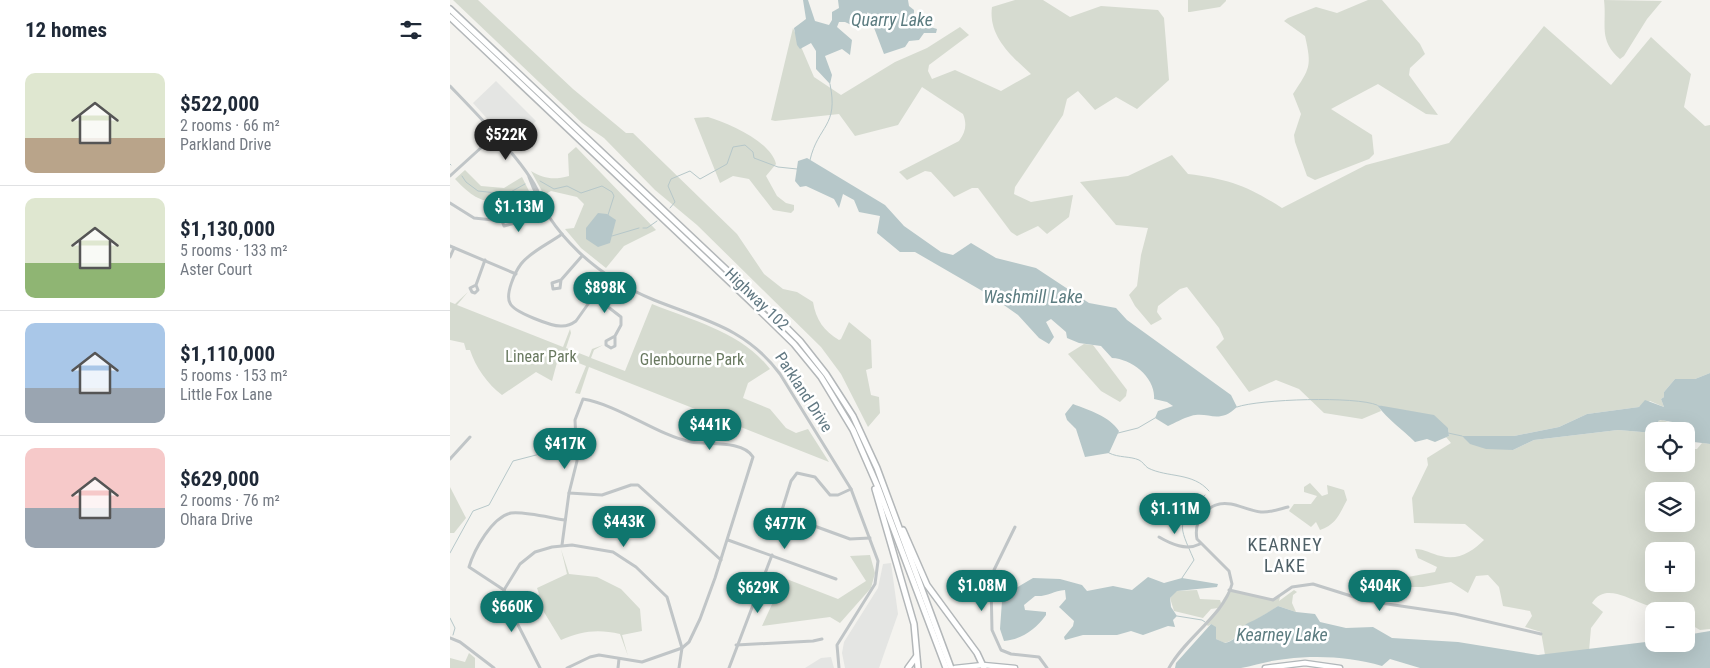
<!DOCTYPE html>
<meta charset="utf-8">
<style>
:root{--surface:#fff;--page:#f2f2f3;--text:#1f2937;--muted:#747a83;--line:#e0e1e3;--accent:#0f766e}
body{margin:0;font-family:"Roboto Condensed",sans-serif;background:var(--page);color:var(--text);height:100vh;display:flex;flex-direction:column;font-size:19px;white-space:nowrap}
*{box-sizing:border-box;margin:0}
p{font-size:16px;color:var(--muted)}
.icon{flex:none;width:28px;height:28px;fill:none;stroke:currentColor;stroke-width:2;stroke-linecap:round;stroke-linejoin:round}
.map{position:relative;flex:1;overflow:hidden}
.details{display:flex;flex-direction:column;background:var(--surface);width:450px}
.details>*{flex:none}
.fabs{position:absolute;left:1195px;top:422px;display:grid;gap:10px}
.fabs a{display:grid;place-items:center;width:50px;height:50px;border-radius:10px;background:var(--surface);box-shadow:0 5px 20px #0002;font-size:25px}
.price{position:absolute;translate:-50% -42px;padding:0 11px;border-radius:18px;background:var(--accent);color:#fff;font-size:16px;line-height:32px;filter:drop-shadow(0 1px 2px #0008)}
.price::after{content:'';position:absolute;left:50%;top:30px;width:15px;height:11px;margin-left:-8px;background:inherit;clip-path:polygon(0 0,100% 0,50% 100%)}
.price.on{background:#222;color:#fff}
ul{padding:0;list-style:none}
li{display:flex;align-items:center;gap:15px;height:125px;padding:0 25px}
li+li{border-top:1px solid var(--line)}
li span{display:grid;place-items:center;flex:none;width:140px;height:100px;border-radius:10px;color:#555}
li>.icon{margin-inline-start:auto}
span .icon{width:60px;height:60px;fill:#fffc;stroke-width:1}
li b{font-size:21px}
h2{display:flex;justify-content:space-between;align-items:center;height:60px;padding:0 25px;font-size:21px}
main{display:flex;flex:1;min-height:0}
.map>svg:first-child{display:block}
.built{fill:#e4e5e3}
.green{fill:#d6dbd0;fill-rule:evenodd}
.water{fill:#b6c7c9;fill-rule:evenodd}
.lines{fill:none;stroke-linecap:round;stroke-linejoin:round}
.stream{stroke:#b6c7c9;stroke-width:1}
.major-casing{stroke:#b1b7ba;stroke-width:7}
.highway-casing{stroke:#b3b7b9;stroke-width:8}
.minor{stroke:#c0c5c7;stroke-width:3}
.major{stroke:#fff;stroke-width:4.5}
.highway{stroke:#fff;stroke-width:5}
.labels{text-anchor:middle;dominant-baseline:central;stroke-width:5;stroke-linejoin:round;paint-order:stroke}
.street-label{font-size:16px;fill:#617882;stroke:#fff}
.park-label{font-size:16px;fill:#697960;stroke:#fff}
.water-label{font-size:18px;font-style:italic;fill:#5c7c80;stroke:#fff}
.neighbourhood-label{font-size:18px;letter-spacing:1px;fill:#4f6067;stroke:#fff}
</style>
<main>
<section class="details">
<h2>12 homes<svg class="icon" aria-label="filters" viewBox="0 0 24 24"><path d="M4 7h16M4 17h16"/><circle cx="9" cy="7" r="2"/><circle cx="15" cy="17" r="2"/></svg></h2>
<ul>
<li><span style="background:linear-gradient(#dfe7d0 65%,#b9a48a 0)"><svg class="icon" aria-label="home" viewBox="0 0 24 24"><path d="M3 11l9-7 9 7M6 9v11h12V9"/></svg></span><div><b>$522,000</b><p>2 rooms · 66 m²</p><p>Parkland Drive</p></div></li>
<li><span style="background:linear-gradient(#dfe7d0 65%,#8fb573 0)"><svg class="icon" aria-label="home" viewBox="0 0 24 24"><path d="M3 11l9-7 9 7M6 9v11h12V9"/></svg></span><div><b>$1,130,000</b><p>5 rooms · 133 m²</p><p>Aster Court</p></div></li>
<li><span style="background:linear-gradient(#a9c7e8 65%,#9aa5b1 0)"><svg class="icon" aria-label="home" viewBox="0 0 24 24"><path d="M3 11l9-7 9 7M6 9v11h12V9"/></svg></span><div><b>$1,110,000</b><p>5 rooms · 153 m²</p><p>Little Fox Lane</p></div></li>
<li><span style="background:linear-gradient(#f6c9c9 60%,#9aa5b1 0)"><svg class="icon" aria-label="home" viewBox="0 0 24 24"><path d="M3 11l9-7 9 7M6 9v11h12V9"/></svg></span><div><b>$629,000</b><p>2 rooms · 76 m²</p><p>Ohara Drive</p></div></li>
</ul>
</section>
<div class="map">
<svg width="1260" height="668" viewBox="0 0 1260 668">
<rect width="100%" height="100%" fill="#f4f3ef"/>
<g class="built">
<path d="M46,81L86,121L61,145L23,103Z"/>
<path d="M441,563L448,614L429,668H395L392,653L394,642L428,588L433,564Z"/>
<path d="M381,657L384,668H355L371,658Z"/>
</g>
<g class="green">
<path d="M3,0H28L123,89L176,133H183L287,234L314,274L333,289L347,292L363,302C366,320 374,331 389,340L391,339L399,322L421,340L422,368L416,370L421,395L429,397L430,413L418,427L391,374L371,347L247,225L205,190L154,138L132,123Z"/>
<path d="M565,0H593L620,17L651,6L708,10L714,18L719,80L687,109L666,97L645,110L628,91L617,99L613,115L565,187L564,194L581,202L623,195L619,217L597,234L588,226L567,236L561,232L528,188H522L504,197L481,172L475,171L457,180L449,172L509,141C516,132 517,124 513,114L472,87L448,125L405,136L389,114L325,121L321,120L343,28L364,77L391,95L445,62L477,48L510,27L519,35L479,65L478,71L482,79L505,70L551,91L581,74C561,56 538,36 542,7Z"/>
<path d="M738,0H776V1L770,7L740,12H738Z"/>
<path d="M918,0H932L970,44L975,54L960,68L959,75L988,115L976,114L928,84L881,109L922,135L924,154L919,159L865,180L857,176L845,142L844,135L851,114L843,94C860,68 862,67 855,36L834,21L838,18L866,7L887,13Z"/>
<path d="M1154,0L1212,1L1197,19L1174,56L1170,59C1148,40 1157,25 1154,0Z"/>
<path d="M1094,26L1161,85L1201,37L1241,74L1234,107L1255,126L1260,125V373L1245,379H1225L1214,392V397L1211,399L1214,407L1200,401L1189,407L1137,414L1109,427L1064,436L1013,437L1063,450L1084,440L1168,430L1204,433V464H1236V449H1247L1252,443L1260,444V629L1250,630L1236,622V611C1224,611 1204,609 1191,603C1175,597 1154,584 1142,603L1153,612L1141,628L1139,651L1095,655L1091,632L1075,627L1082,616L1080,611L1053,606L1049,587L1038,575L1026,576L1018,593L1001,582L973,587H953L947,579L985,572L987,567L968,558L965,549C975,549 981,554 991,556C1008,561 1023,551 1034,540L1015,524L964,523L962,498L978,465L977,458L1001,443L996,437L999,436L998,428L928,405L931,411L912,419L874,413L849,389L826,380L799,392L766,347L774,339L769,328L737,287L730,289L708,306L707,312L712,319L701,325L685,306L679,295L687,286L691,255L698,228L666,225L630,182L678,176L722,155L738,174C778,179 798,186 832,208L916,165L999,143ZM1204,491H1236V524H1204ZM1204,551H1236V584H1204Z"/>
<path d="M258,117C279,123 321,142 326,164L316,176L327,196L336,203L344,205V210L341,213L323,210L299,179L283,176L270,183L244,118Z"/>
<path d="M126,147L206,230L174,246L156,268L131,248L115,229L124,228L134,204L127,197L101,191L94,195L81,171C94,179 104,180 119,176L118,154Z"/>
<path d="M15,170L31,186L54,188L72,177L81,195C43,202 34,210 5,179Z"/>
<path d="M18,292L7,305L113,347L120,329L121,333L116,348L139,357L142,349L153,345L144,350L141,358L175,371L202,304C244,321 291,332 320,369L298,383L293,398L320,409L336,428L346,433L358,429L379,462L139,367L130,394L125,393L136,366L109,355L102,381L86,372L52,395C38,385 25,366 20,350H16L14,343L0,340V302L5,304Z"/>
<path d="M634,344L643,345L677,390L676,396L670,402L651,391L618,354Z"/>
<path d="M1212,420L1231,426C1222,427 1214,431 1208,421Z"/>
<path d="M860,483L872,496L878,494L877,485L894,490L897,500C890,513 886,525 870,530L866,522L861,527L839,511L844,504H861L867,496L854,492V487Z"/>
<path d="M0,487L16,518L4,533H0Z"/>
<path d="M111,549L119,574L147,577L171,589L190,609L192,631L172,635L178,656L170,634C148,629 131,631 111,640L86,599L89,594L87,588L117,574Z"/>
<path d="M420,555L425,573L421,588L390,623L380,617L312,626L334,578L388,599L416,581L400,556Z"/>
<path d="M747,590L750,599L770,600L771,603L779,590L819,599L830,597L829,601L844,590L847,592L843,595L842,603L846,612L828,606C818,613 808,619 798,624C788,628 791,639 774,643L766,639L765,631L761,624L758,626L755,623L768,608L761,609L753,618L724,611L720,598L726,591Z"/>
<path d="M19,653L25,658V668H0V658L15,662Z"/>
</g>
<g class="water">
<path d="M353,0H358L365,21L379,25L382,20V12L389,8L388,0H458L459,6L464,10V17L461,21L487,29L486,33H474L469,40L459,41L455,47L434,54L418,12L408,28L395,22H389L387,27L402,40L400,55L392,49L375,56L382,75L380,84L366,69V51L361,43L350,49L347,45L344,28L356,19Z"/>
<path d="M357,158L435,205L454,226L491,252L503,255L521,243L546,258L586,268L639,303L666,308L677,320L781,395L787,407C768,425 759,411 741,416C733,418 725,423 718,426L705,418L708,411L723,406L717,402L704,399C706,378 682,359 662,358L651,346L629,343L617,338L616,332L601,319L596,322L604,337L599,344L589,338L568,315L541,296L465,252H450L427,233L430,216L409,212L404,200L393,194L389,208L384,199L356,186L350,187L345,181L348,161Z"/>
<path d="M148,213L157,214L166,220L160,243L148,247L136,239V228Z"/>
<path d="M1260,373V444L1236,441V431L1204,433L1168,430L1084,440L1063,450L1036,449L1020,444L1012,436H1064L1109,427L1137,414L1189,407L1195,400L1214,407L1211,399L1214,397V392L1225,379H1245ZM1211,420L1228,423L1231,426C1222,427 1214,431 1208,421Z"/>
<path d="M623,404C639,410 659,416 669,431L659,453L635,457L626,429L617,420L615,414Z"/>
<path d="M927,405L984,415L998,428L999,436L985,442L977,439L965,442C952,429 938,420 927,405Z"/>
<path d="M698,577L714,583L732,578L768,584L767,587L727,591L720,598L721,607L727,616L723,620L725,627L718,626L693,635L681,631L667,635H633L615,640L614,637L623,626L624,621L609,607L616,599L615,590C603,591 597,597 585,596L574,605L575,610L596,612V615C585,630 572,639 554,641L550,629L552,601L556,594L583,578L610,579L632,585L637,591L663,586L682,590Z"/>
<path d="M828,606L846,612L865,614L870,622L896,628L923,627L942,638L1008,642L1088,655L1204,641V644H1236V635L1260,631V668H970L940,659L932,666C901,657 868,655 836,659C821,660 806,665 791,668C770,668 746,668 725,668L726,663L761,624L766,627V639L775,643C791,639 788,628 798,623C808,619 818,612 828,606Z"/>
</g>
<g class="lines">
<g class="stream">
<path d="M360,160C368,125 389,127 380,84"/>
<path d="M0,164L1,165"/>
<path d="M12,176L16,182L28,191L57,194L75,184"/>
<path d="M90,181L104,189L117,186L131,193L152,186L162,192L164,196L158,215"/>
<path d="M220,208L225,202L218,186L221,179L240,171L250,179L277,164L283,147L295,145L303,152L304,158L328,167L347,169"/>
<path d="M193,228H197L207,221"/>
<path d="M162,236L189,228"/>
<path d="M787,407C809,399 906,396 927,405"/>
<path d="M668,433L688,428L705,418"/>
<path d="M998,433L1012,436"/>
<path d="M659,453C669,458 680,456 689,460C693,462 695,466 698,468C718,478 743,472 759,491"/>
<path d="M0,553L23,511L39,505L63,461L90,454"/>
<path d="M732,578L744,560C728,523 726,525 755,495"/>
<path d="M727,616L752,620L755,622"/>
<path d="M0,618L5,628L3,635"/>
</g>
<defs>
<g id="major">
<path d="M505,668L533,665L565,668"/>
<path d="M815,668L855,663L890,668"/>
</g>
<g id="highway">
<path d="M0,9L317,308L350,341L376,374L403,416L427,468L501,668"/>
<path d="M0,17L300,301L344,344L371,377L403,430L427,485L496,668"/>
<path d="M425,489L464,624L468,668"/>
<path d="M453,530L477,585L527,653L534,668"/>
<path d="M458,668L466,657"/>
</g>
</defs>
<use href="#major" class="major-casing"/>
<use href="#highway" class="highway-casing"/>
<g class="minor">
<path d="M0,86C20,107 85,172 90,198"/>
<path d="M0,176L45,135"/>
<path d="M79,177C100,235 148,277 204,300C254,320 296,328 330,374L401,489L428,561L425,584L387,645L389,668"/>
<path d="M0,203L24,218L52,221"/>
<path d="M70,215L73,217L72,221L54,226L52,221Z"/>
<path d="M112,234C100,243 80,252 71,264C65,272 55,294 60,303C63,312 103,327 112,326C117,326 122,324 126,321L158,276"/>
<path d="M0,246L66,274"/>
<path d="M0,257L4,248"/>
<path d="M111,280L102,283L103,289L110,288L111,280L132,256"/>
<path d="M26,285L20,288L22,292L25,293L28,290L26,285L35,260"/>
<path d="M144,296L171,317V325L165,336V346L161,348L156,345V341L165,336"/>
<path d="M0,459L20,437"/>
<path d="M401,489L388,495H380L365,477L347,473L341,481L332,510L337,516L400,539L420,538"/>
<path d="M119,493L152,495L181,485H188L271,560"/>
<path d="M565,527L544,570L541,583L542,630L551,650L561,654L589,657L597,668"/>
<path d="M709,537C721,544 736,551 750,544"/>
<path d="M278,540L386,579"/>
<path d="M112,545L119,493L127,461L125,420L133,399C169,405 207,435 241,442C258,445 293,440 303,457L265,578L250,619L239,642L232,648L192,662L149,655L140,657L117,668"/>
<path d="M54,590L19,567C24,550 42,517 61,513C74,511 101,518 115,520"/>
<path d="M779,590L823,600L842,587L863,584L917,601L1005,614L1091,634"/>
<path d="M0,638L10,642L44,668"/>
<path d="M286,645L363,641L372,639"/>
<path d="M90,668L64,617L54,590L70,564L85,552L102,547L122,545L163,552L186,567L217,597L232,648L229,668"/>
<path d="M168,668L169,659"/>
<path d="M279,668L322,555"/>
<path d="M719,668C735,638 774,615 782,584L779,571L747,539C743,519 760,500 781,504C791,506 801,511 811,512C819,513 830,509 838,507"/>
</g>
<use href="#major" class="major"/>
<use href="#highway" class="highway"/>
</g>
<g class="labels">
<g class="street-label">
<text transform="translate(307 299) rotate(44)">Highway 102</text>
<text transform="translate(354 392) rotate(57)">Parkland Drive</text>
</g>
<g class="park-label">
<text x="91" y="356">Linear Park</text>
<text x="242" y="359">Glenbourne Park</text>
</g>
<g class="water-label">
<text x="442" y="19">Quarry Lake</text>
<text x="583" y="296">Washmill Lake</text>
<text x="832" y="634">Kearney Lake</text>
</g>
<g class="neighbourhood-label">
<text x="835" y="544">KEARNEY<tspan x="835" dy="21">LAKE</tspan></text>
</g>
</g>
</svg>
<div class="fabs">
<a><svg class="icon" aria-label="locate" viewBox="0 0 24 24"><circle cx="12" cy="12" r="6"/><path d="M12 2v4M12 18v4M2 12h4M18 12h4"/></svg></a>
<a><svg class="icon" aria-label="layers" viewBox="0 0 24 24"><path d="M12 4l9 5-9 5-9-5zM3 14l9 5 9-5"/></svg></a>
<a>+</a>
<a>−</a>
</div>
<b class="price on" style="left:56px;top:161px">$522K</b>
<b class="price" style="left:69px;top:233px">$1.13M</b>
<b class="price" style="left:155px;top:314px">$898K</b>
<b class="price" style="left:260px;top:451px">$441K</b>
<b class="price" style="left:115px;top:470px">$417K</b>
<b class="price" style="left:725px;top:535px">$1.11M</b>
<b class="price" style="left:174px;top:548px">$443K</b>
<b class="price" style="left:335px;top:550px">$477K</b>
<b class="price" style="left:532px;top:612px">$1.08M</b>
<b class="price" style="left:930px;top:612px">$404K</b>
<b class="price" style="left:308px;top:614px">$629K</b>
<b class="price" style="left:62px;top:633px">$660K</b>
</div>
</main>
